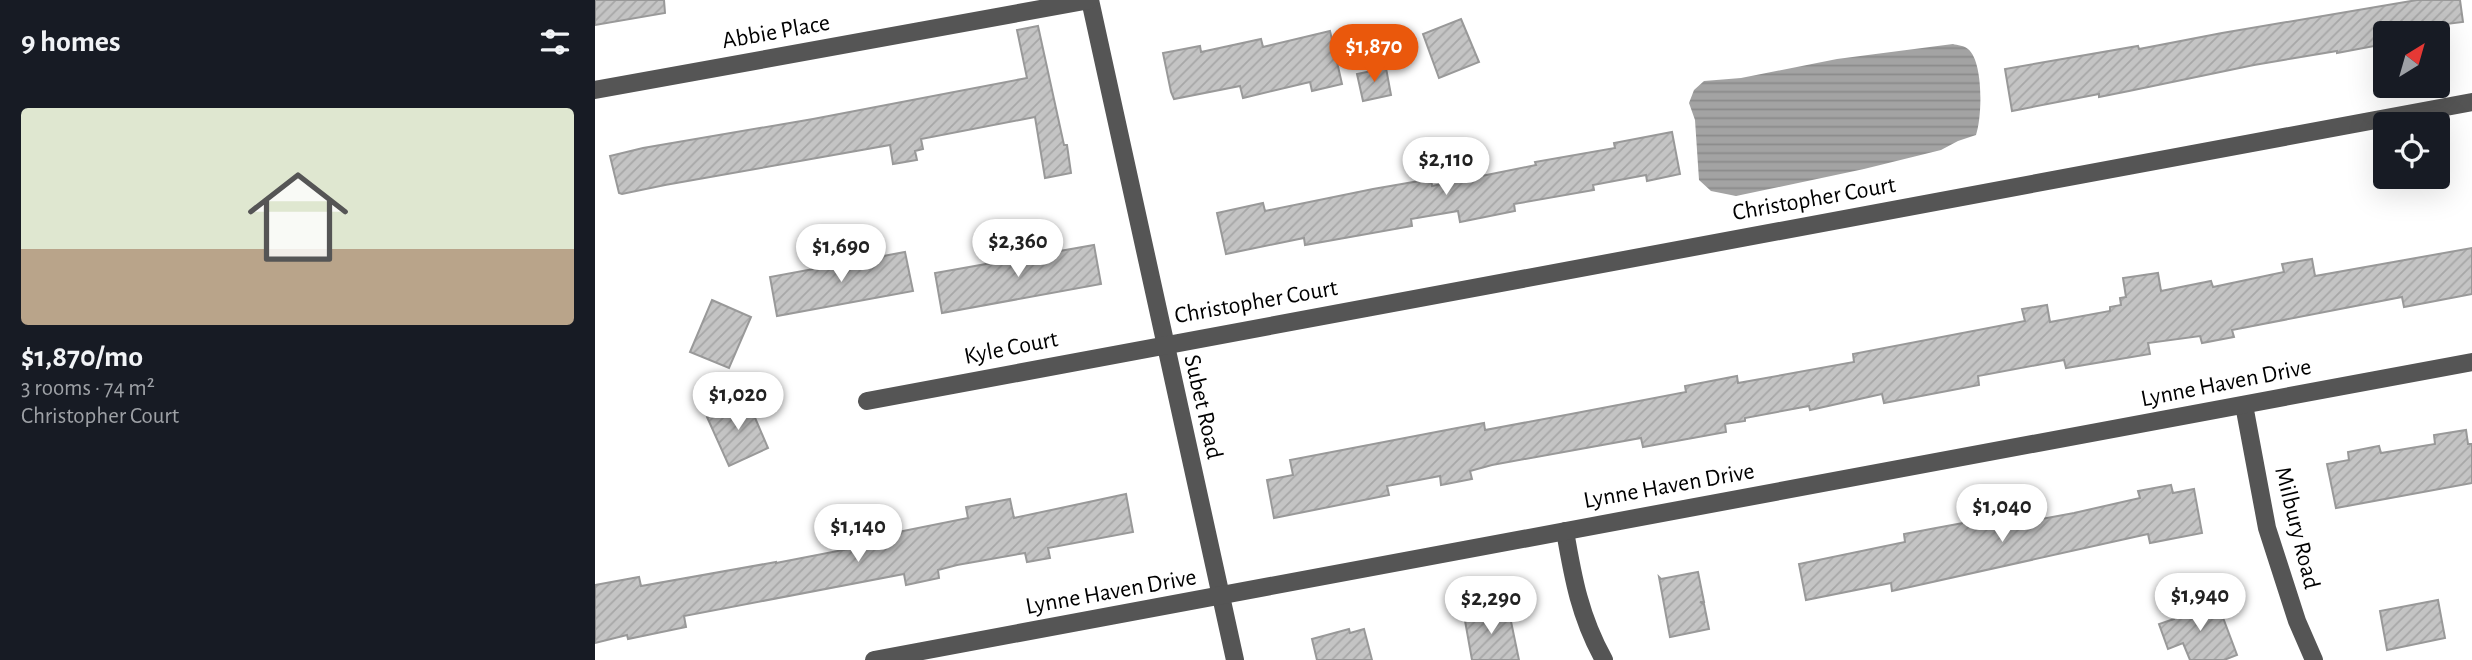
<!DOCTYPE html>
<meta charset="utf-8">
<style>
:root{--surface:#171b24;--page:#242831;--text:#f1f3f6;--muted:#9ea1a6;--line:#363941;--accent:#ea580c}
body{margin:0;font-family:"Alegreya Sans",sans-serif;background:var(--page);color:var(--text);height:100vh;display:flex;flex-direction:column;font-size:26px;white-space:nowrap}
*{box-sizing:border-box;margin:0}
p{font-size:23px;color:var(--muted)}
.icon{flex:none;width:38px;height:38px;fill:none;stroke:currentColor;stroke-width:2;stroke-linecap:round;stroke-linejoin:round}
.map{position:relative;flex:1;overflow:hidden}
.drawer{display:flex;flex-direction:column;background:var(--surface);width:595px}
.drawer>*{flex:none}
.needle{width:46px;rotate:37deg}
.fabs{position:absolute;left:1778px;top:21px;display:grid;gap:14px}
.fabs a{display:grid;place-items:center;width:77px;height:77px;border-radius:7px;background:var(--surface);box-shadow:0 7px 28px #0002;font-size:35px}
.price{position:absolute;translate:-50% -60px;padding:0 16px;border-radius:24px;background:#fff;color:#222;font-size:23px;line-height:46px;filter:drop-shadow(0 2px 4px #0008)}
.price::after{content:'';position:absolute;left:50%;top:42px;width:21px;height:16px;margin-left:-10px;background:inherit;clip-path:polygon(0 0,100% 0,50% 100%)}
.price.selected{background:var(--accent);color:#fff}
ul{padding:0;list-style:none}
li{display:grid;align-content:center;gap:14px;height:371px;padding:0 21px}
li+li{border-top:2px solid var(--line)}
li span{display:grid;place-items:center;height:217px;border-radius:7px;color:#555}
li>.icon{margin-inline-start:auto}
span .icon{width:126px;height:126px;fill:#fffc;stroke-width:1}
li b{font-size:30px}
h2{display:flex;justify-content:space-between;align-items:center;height:84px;padding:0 21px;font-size:30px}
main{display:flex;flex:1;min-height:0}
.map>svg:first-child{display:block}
.water{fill:url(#water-rules)}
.building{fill:url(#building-hatch);stroke:#999;stroke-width:2}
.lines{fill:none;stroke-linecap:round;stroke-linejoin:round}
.minor{stroke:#555;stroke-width:18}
.labels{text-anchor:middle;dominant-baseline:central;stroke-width:6;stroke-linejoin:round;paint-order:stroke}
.street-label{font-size:24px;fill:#000;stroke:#fff}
</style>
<main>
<section class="drawer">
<h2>9 homes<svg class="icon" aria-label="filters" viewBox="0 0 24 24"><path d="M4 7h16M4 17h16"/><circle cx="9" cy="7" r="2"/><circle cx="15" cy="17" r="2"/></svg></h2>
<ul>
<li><span style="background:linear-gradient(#dfe7d0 65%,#b9a48a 0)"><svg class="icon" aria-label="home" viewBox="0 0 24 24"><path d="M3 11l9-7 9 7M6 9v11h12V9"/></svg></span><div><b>$1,870/mo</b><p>3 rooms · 74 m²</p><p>Christopher Court</p></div></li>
</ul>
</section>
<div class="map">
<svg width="1877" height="660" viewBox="0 0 1877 660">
<defs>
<pattern id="water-rules" width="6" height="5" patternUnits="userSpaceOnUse" patternTransform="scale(1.75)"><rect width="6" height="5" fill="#a3a3a3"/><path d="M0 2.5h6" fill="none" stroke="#8b8b8b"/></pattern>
<pattern id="building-hatch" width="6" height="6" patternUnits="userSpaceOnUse" patternTransform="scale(1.75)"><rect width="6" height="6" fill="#c4c4c4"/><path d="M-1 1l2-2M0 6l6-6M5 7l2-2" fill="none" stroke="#a7a7a7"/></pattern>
</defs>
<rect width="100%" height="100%" fill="#fff"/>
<path class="water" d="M1358,44C1362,45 1370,46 1373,49C1389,62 1387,118 1381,135L1363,141L1346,150L1269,169L1141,196L1116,191L1104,180L1100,120L1094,103L1099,90L1109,81L1146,78L1242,59Z"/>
<g class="building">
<path d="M0,0H69L70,13L0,25Z"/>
<path d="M1822,0H1865L1868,22L1851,24L1852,30L1828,33H1790V44L1742,53V51L1659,65L1534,91L1504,97V94L1417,111L1410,69L1543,46L1544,49L1627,33Z"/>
<path d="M866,19L884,62L844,78L828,34Z"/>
<path d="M443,26L469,145H472L476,173L450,178L440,117L326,139L328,149L320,151L322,160L298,164L295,145L70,185L27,194L24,193L15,156L48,148L218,119L432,78L422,30Z"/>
<path d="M735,31L747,84L717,91L715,82L648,98L645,86L579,99L576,92L568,53L605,46L606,52L666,39L668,47Z"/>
<path d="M791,68L796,95L768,101L762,74Z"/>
<path d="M1077,132L1085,174L1052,181L1051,175L998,185L999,190L919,204L920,211L865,222L863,211L816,219L817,226L710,245L709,238L631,254L622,213L668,203L670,211L778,189L836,179L837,186L941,165L940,162L1020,148L1019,143Z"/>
<path d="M499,245L506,284L347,313L340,273Z"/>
<path d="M1877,248V294L1809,307L1807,297L1637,330L1639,337L1607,343L1605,336L1553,343L1555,354L1471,368L1469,360L1383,376L1384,385L1289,403L1287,394L1215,410L1214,406L1150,418V421L1130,424L1131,432L1048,447L1046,438L897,465L875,471L877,479L846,485L845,476L792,486L794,495L679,518L672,480L698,475L695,460L862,428L889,423L890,430L976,414L1091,392L1090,386L1142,376L1143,383L1259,362L1258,354L1430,321L1427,309L1452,305L1455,322L1515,311V307L1526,305L1525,298L1531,297L1528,278L1563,273L1566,291L1616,281L1618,287L1689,272L1687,264L1717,259L1720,276Z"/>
<path d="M310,252L318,291L182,316L175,277Z"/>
<path d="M117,300L156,317L134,368L95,352Z"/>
<path d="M152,399L173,448L134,466L112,417Z"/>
<path d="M1871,430L1873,444H1877V483L1741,508L1732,464L1754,460L1753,452L1784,446L1786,453L1840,444L1839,435Z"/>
<path d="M1576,485L1578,493L1599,489L1607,533L1555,543L1553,534L1297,591L1296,583L1211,600L1204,564L1310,542L1309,534L1341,528L1390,519L1392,529L1479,513L1545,498L1543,491Z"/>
<path d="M531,494L538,532L453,548L455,558L432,562L430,553L362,565L343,570L344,578L311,585L309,574L89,616L91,627L33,639L32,635L0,643V585L44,577L46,586L181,562V563L284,543L283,536L373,518L371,507L415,499L419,518Z"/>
<path d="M1103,572L1109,602H1105L1109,604L1114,629L1075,637L1064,577L1066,579Z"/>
<path d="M1621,599L1642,655L1629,660H1595L1588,643L1573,649L1564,624L1579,619L1578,614Z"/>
<path d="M1843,600L1850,638L1792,650L1785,611Z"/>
<path d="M913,607L924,660H877L869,615Z"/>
<path d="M754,629L755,633L769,629L777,660H722L717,639Z"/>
</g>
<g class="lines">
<g class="minor">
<path d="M495,0L640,660"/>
<path d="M0,90L495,0"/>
<path d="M272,401L1877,102"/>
<path d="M1649,405L1672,528L1702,621L1719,660"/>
<path d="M970,531C978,578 985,617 1009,660"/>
<path d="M279,660L1877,362"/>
</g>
</g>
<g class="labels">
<g class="street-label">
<text transform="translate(181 32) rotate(-10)">Abbie Place</text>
<text transform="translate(1219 199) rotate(-10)">Christopher Court</text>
<text transform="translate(661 302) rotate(-10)">Christopher Court</text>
<text transform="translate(416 348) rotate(-11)">Kyle Court</text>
<text transform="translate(1631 383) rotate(-11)">Lynne Haven Drive</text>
<text transform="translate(608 407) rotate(77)">Subet Road</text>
<text transform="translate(1074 486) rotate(-10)">Lynne Haven Drive</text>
<text transform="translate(1702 528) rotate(76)">Milbury Road</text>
<text transform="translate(516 592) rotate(-10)">Lynne Haven Drive</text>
</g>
</g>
</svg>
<div class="fabs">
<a><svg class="needle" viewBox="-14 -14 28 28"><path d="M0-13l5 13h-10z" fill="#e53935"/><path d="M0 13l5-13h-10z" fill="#9ea1a6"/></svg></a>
<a><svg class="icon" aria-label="locate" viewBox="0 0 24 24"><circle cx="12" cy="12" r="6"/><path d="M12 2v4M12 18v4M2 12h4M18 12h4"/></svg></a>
</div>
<b class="price selected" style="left:779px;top:84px">$1,870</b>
<b class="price" style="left:851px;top:197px">$2,110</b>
<b class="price" style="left:423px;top:279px">$2,360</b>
<b class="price" style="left:246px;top:284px">$1,690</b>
<b class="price" style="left:143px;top:432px">$1,020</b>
<b class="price" style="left:1407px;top:544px">$1,040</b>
<b class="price" style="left:263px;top:564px">$1,140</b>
<b class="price" style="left:1605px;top:633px">$1,940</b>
<b class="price" style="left:896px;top:636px">$2,290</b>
</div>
</main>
